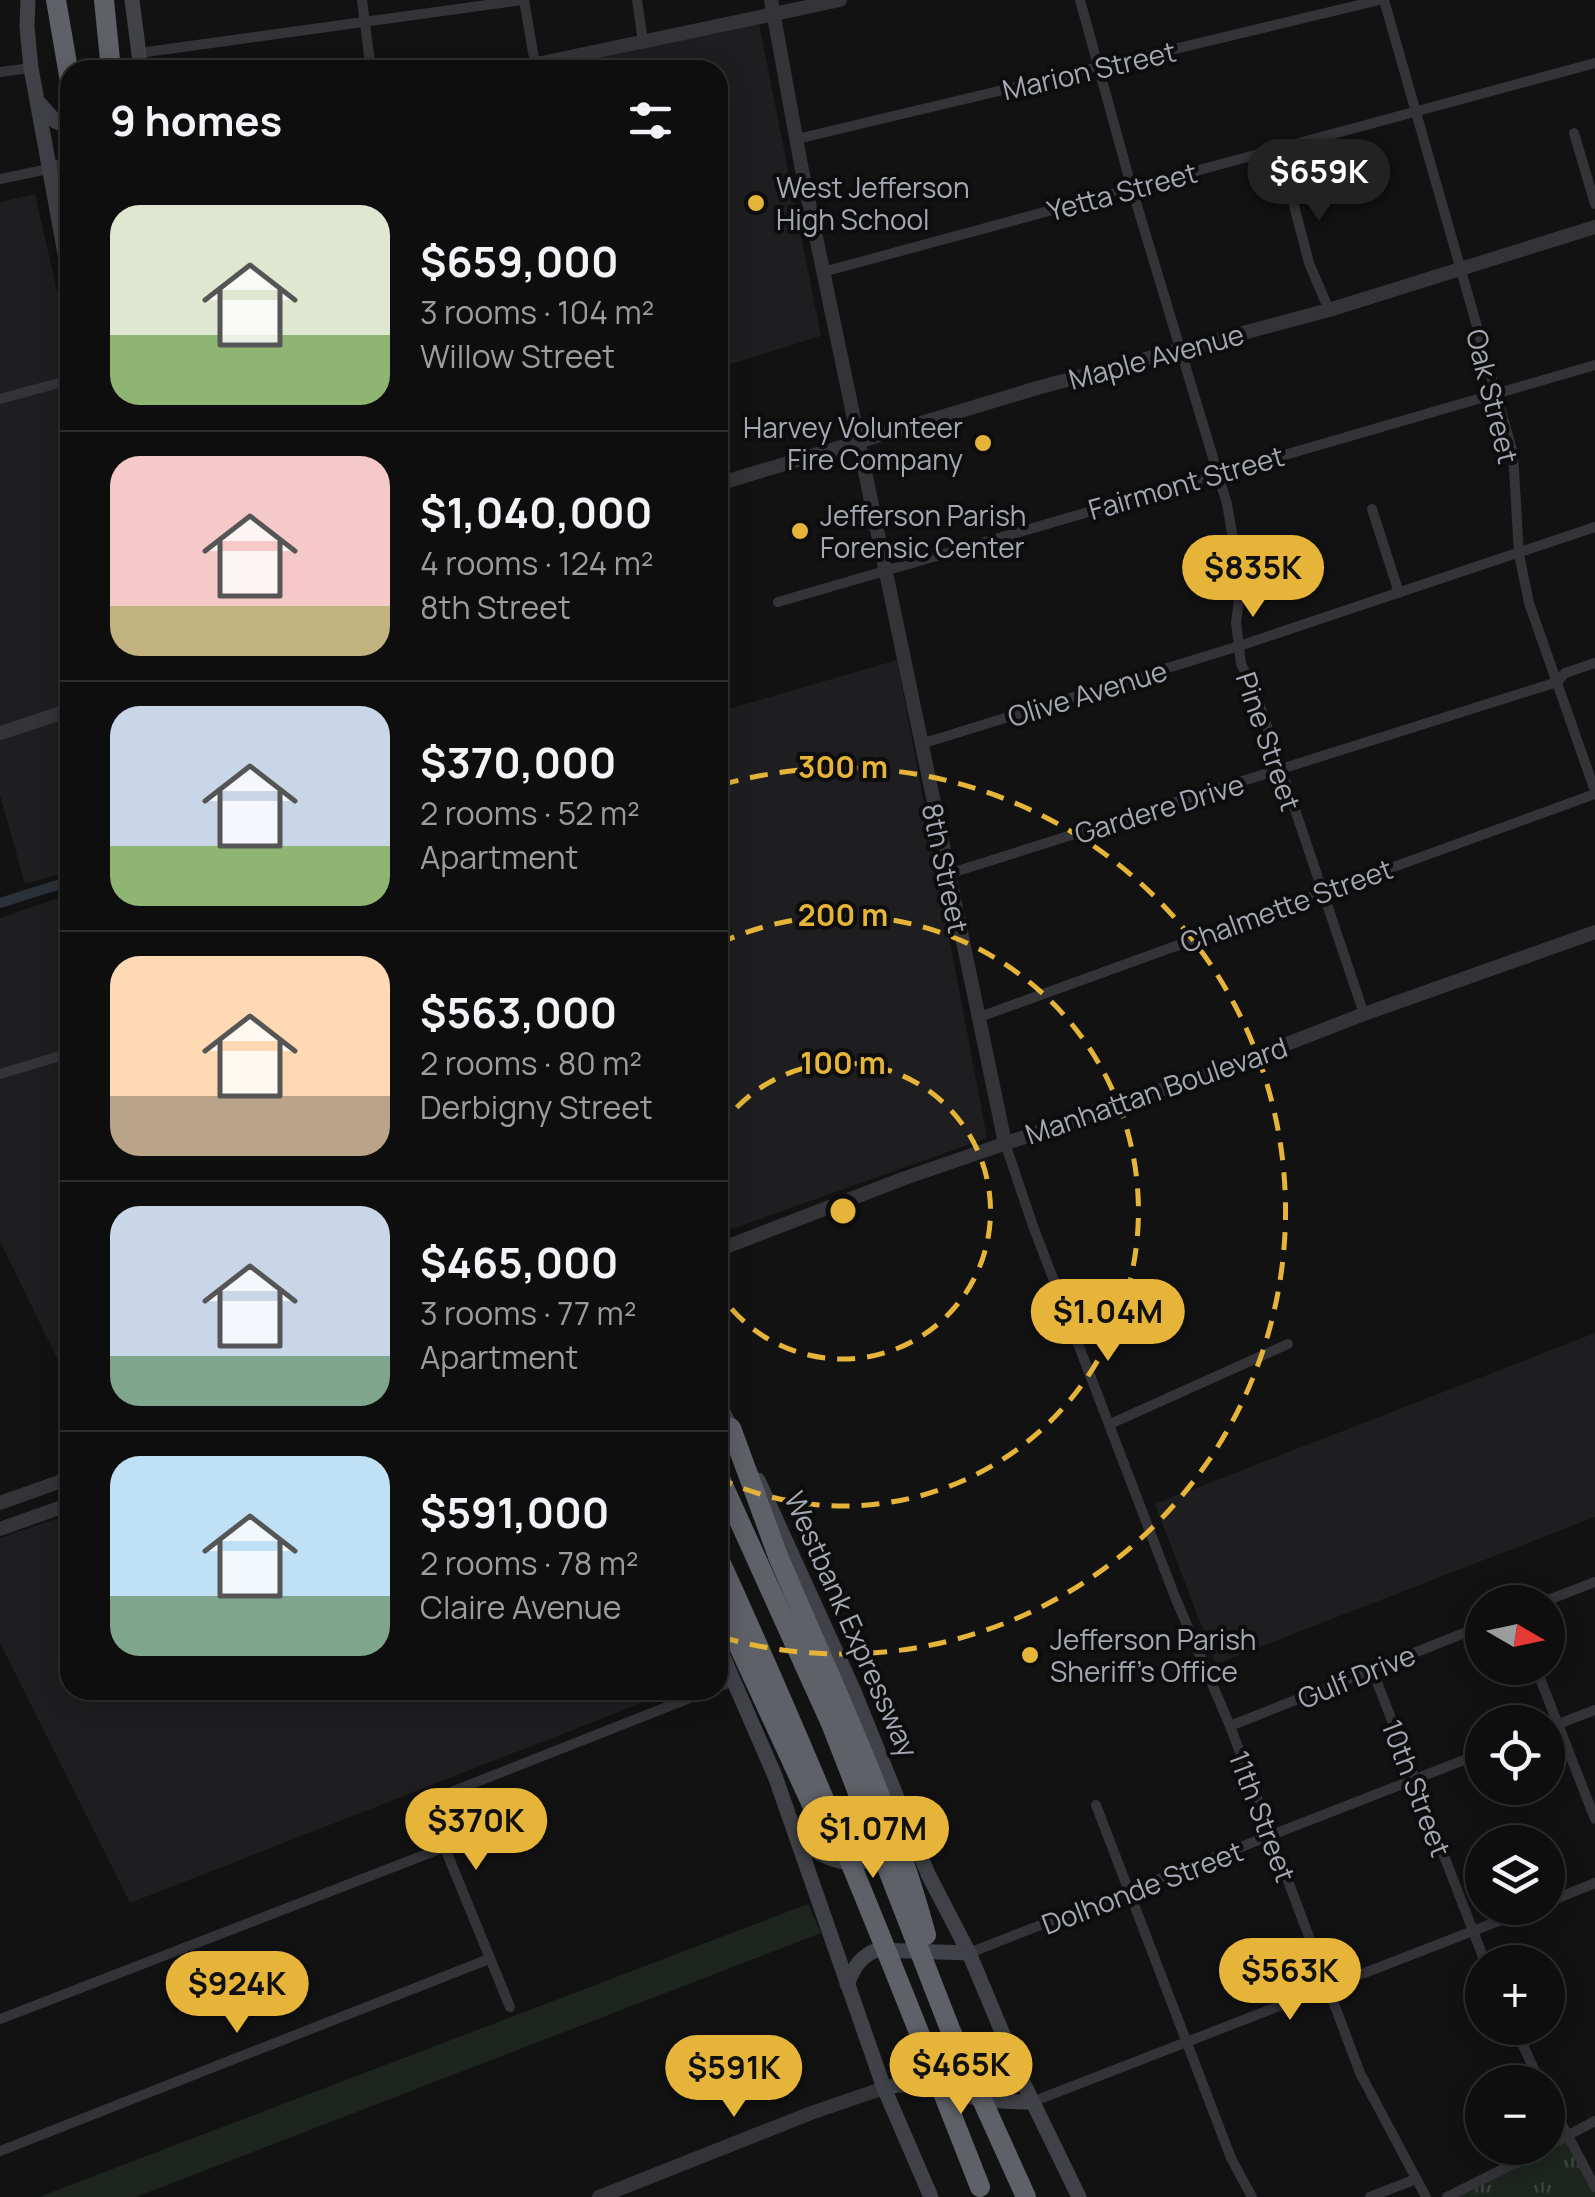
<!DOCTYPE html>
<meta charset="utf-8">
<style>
:root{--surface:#0e0e0e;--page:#171717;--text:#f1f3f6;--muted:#9b9c9e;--line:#2e2e2e;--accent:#e5b438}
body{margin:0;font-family:Manrope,sans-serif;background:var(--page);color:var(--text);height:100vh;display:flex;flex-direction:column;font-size:38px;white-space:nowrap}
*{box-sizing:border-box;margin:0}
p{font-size:32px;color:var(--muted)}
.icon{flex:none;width:55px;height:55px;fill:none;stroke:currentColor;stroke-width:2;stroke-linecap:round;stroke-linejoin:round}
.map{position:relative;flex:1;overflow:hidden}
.sheet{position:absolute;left:60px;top:60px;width:668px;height:1640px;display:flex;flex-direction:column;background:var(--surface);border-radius:30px;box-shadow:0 5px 25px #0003,0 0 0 2px var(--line)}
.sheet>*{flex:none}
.needle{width:65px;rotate:99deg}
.controls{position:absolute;left:1465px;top:1585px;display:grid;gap:20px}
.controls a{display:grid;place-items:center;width:100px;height:100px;border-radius:50%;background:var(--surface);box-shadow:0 5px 25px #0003,0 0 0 2px var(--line);font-size:50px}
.price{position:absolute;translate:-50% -85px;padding:0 22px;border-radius:35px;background:var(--accent);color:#111;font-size:32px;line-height:65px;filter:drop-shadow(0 2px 5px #0008)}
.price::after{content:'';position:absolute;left:50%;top:60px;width:30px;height:22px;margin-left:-15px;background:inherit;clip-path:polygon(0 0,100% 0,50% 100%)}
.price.on{background:#222;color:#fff}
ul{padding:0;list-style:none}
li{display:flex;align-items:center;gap:30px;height:250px;padding:0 50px}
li+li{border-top:2px solid var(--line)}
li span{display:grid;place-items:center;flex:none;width:280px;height:200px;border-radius:30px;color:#555}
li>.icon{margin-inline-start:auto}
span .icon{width:120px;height:120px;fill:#fffc;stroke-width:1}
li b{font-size:42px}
h2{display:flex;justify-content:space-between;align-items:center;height:120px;padding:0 50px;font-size:42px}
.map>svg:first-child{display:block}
.built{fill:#1e1e20}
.grass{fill:#1e251f}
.park{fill:url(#park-tufts)}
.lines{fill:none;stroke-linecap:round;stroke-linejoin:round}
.canal{stroke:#2b3138;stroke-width:10}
.minor{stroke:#333338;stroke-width:10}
.tertiary{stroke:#333338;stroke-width:14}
.secondary{stroke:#414247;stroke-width:15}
.motorway{stroke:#5f6168;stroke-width:20}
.motorway-bridge{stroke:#5f6168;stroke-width:20}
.ring{fill:none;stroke:#e5b438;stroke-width:5;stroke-dasharray:18 12}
.poi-dot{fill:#e5b438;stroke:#0d0d0e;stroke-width:4}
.labels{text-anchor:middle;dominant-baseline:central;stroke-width:8;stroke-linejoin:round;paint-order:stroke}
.street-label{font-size:28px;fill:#a4a8b3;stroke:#0d0d0e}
.poi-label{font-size:28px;fill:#a4a8b3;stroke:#0d0d0e;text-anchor:start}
.centre{fill:#e5b438;stroke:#0d0d0e;stroke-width:5}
.ring-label{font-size:30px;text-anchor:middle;font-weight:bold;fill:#e5b438;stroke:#0d0d0e;stroke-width:8;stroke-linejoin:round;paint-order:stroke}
</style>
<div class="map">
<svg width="1595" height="2197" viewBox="0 0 1595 2197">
<defs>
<pattern id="park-tufts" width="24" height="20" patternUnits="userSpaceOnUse" patternTransform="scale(2.5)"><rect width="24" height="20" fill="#1e251f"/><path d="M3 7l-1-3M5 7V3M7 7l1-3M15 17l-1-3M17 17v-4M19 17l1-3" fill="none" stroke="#3c423d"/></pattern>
</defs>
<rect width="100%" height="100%" fill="#121213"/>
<g class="built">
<path d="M759,23L821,336L718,368V70H547Z"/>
<path d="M35,194L70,347V871L25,884L0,795V202Z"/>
<path d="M897,660L987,1138L718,1234V712Z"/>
<path d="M70,894V1385L0,1241V918Z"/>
<path d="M1595,1333V1517L1216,1664L1155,1504Z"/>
<path d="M70,1514V1690H646L649,1700L130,1903L0,1643V1538Z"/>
</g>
<path class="grass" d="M808,1904L821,1933L136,2197H39Z"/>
<path class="park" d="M1568,2136L1595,2187V2197H1447Z"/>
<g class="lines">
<path class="canal" d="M0,903L70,881"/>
<g class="minor">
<path d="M362,0L371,70"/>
<path d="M524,0L535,64"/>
<path d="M637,0L643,42"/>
<path d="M1080,0L1132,189L1227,504L1241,585L1236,622L1241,664L1255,691L1364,1014"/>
<path d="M1384,0L1513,453L1519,554L1529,603L1595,791"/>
<path d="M139,53L523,0"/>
<path d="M0,72L31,68"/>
<path d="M1574,133L1595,204"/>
<path d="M797,139L1380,0"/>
<path d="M1279,148L1309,263L1329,310"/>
<path d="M0,179L48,169"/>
<path d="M823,272L1595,63"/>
<path d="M0,399L70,380"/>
<path d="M1372,509L1399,593"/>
<path d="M778,602L1595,365"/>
<path d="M921,744L1239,646L1595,527"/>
<path d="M948,874L1557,682L1565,673L1595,663"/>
<path d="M977,1018L1595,794"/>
<path d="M0,1074L70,1053"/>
<path d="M1005,1143L1033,1226L1175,1597L1230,1726L1360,2073L1426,2197"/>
<path d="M1110,1424L1288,1344"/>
<path d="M1543,1602L1595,1582"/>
<path d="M1536,1668L1595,1819"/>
<path d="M1372,1669L1485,1962"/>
<path d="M718,1687L733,1681"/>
<path d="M1230,1726L1482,1626"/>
<path d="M1548,1728L1595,1710"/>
<path d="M1096,1805L1231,2158L1252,2197"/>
<path d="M1548,1902L1595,1883"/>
<path d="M969,1953L1482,1753"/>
<path d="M510,2007L426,1802L710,1690"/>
<path d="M0,2019L445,1847"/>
<path d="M1515,2028L1540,2082"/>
<path d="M1548,2098L1595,2187"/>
<path d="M1032,2102L1532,1908"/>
<path d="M1548,2146L1595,2121"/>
<path d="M0,2151L489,1959"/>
<path d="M1370,2197L1416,2179"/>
<path d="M1447,2197L1545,2148"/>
</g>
<g class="tertiary">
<path d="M771,0L801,165L1005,1143"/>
<path d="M509,70L840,0"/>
<path d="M48,169L70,164"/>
<path d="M718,484L1037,388L1329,310L1595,227"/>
<path d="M0,733L70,710"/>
<path d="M718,1250L905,1178L1225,1068L1364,1014L1595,932"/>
<path d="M0,1503L70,1478"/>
<path d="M0,1529L70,1504"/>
<path d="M599,2197L811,2113L884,2088"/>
</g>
<g class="secondary">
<path d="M28,0L27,27L31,68L70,281"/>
<path d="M132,0L141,70"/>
<path d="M39,103L55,121L70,128"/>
<path d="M718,1403L736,1437"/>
<path d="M758,1480L853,1689L928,1874L969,1953L1023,2082L1079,2197"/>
<path d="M718,1645L775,1776L884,2088L931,2197"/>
<path d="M797,1839C825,1860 859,1876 888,1848"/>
<path d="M847,1984C854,1968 860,1956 877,1950L969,1953"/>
<path d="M884,2088C919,2078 943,2091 977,2098C995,2102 1014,2102 1032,2102"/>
<path d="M981,2097L1001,2088L1014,2062"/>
</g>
<g class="motorway">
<path d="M56,0L70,81"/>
<path d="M104,0L111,70"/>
<path d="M731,1428L778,1556"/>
</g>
<g class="motorway-bridge">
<path d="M718,1474L832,1726L950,2029L1026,2197"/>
<path d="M778,1556C831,1681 891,1804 926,1935"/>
<path d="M718,1557C813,1764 897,1975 980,2187"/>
<path d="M718,1601L824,1831"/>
</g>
</g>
<g class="ring">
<path d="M718 1131A148 148 0 1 1 718 1291"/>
<path d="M718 944A295 295 0 1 1 718 1478"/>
<path d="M721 785A443 443 0 1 1 721 1637"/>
</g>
<g class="poi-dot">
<circle cx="756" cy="203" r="10"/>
<circle cx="983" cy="443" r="10"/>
<circle cx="800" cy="531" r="10"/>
<circle cx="1030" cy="1655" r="10"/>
</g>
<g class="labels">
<g class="street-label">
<text transform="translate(1089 70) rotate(-13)">Marion Street</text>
<text transform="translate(1122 191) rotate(-15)">Yetta Street</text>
<text transform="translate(1156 356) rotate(-15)">Maple Avenue</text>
<text transform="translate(1493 396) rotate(76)">Oak Street</text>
<text transform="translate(1186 482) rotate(-16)">Fairmont Street</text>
<text transform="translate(1087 693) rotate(-17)">Olive Avenue</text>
<text transform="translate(1269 741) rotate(71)">Pine Street</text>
<text transform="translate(1159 808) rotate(-17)">Gardere Drive</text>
<text transform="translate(946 868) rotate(78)">8th Street</text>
<text transform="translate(1286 905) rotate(-20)">Chalmette Street</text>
<text transform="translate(1156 1090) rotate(-19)">Manhattan Boulevard</text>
<text transform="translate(852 1624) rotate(66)">Westbank Expressway</text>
<text transform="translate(1356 1676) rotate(-22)">Gulf Drive</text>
<text transform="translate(1417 1788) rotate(69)">10th Street</text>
<text transform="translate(1263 1816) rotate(69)">11th Street</text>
<text transform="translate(1142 1887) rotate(-21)">Dolhonde Street</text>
</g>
<g class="poi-label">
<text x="776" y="187">West Jefferson<tspan x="776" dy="32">High School</tspan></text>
<text x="963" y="427" text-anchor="end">Harvey Volunteer<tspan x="963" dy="32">Fire Company</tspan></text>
<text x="820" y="515">Jefferson Parish<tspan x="820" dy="32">Forensic Center</tspan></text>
<text x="1050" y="1639">Jefferson Parish<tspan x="1050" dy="32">Sheriff's Office</tspan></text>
</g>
</g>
<circle cx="843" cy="1211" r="15" class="centre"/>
<g class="ring-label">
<text x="843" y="778">300 m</text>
<text x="843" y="926">200 m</text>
<text x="843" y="1074">100 m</text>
</g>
</svg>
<div class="controls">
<a><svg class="needle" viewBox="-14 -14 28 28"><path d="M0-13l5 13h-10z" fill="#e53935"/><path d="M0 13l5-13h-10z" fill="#9b9c9e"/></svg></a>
<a><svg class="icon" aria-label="locate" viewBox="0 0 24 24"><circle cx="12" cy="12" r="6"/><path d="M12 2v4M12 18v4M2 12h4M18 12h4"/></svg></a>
<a><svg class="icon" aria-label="layers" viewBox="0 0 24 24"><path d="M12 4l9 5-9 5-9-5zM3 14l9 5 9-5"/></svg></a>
<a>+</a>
<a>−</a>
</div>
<b class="price on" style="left:1319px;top:224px">$659K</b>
<b class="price" style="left:1253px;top:620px">$835K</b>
<b class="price" style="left:1108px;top:1364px">$1.04M</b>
<b class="price" style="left:476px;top:1873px">$370K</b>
<b class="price" style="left:873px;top:1881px">$1.07M</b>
<b class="price" style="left:1290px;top:2023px">$563K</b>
<b class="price" style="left:237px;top:2036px">$924K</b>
<b class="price" style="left:961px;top:2117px">$465K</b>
<b class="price" style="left:734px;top:2120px">$591K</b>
<section class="sheet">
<h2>9 homes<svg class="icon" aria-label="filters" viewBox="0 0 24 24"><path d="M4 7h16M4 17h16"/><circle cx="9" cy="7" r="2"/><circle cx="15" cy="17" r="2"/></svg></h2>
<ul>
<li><span style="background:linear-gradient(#dfe7d0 65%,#8fb573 0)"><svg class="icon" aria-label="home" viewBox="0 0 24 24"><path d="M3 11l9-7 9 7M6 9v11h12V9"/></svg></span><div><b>$659,000</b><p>3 rooms · 104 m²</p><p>Willow Street</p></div></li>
<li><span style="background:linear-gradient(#f6c9c9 75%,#c2b280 0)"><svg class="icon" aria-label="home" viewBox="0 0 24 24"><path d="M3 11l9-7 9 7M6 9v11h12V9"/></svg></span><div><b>$1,040,000</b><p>4 rooms · 124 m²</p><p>8th Street</p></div></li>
<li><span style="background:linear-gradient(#c9d6e8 70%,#8fb573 0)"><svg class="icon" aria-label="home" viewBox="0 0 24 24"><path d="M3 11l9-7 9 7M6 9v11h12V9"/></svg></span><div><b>$370,000</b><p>2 rooms · 52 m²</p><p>Apartment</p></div></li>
<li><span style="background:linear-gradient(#ffd9b3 70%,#b9a48a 0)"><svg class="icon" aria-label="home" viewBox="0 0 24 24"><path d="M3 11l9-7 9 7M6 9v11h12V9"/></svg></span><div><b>$563,000</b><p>2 rooms · 80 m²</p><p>Derbigny Street</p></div></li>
<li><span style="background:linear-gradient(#c9d6e8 75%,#7fa58c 0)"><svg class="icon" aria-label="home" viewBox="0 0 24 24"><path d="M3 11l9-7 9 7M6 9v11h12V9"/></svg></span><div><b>$465,000</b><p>3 rooms · 77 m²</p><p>Apartment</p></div></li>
<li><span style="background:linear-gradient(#bfe0f5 70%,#7fa58c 0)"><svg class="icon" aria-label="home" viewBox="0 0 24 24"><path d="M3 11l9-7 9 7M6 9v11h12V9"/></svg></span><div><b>$591,000</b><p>2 rooms · 78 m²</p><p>Claire Avenue</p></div></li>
</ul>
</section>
</div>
